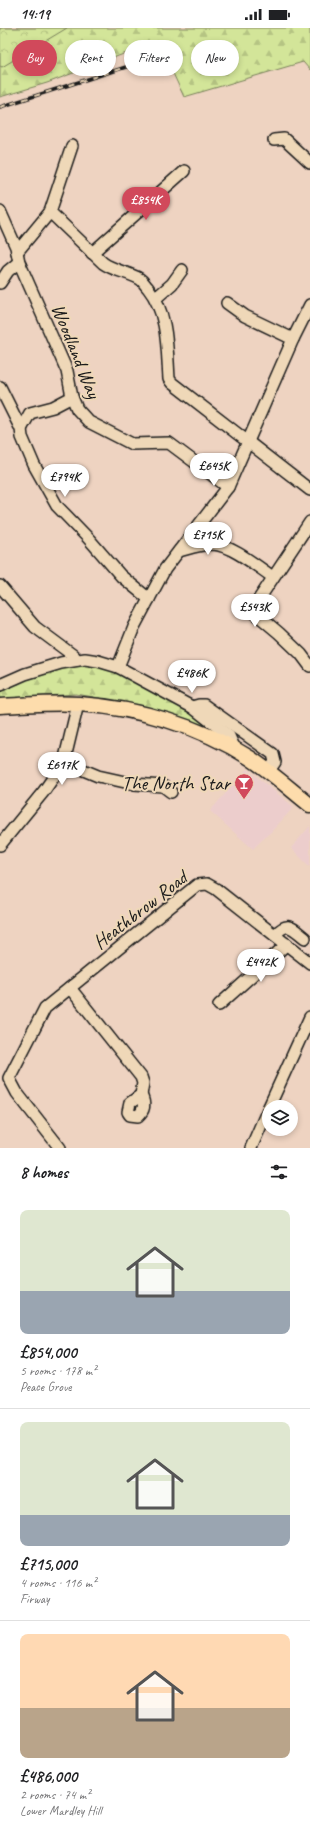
<!DOCTYPE html>
<meta charset="utf-8">
<style>
:root{--surface:#fff;--page:#f2f2f2;--text:#202124;--muted:#757577;--line:#e0e0e0;--accent:#d1495b}
body{margin:0;font-family:Caveat,sans-serif;background:var(--page);color:var(--text);height:100vh;display:flex;flex-direction:column;font-size:15px;white-space:nowrap}
*{box-sizing:border-box;margin:0}
p{font-size:13px;color:var(--muted)}
.icon{flex:none;width:22px;height:22px;fill:none;stroke:currentColor;stroke-width:2;stroke-linecap:round;stroke-linejoin:round}
.map{position:relative;height:1120px;overflow:hidden}
.drawer{display:flex;flex-direction:column;background:var(--surface);flex:1}
.drawer>*{flex:none}
.banner{position:absolute;left:12px;top:12px;width:286px;height:36px;display:flex;gap:8px}
.fabs{position:absolute;left:262px;top:1072px;display:grid;gap:8px}
.fabs a{display:grid;place-items:center;width:36px;height:36px;border-radius:50%;background:var(--surface);box-shadow:0 2px 6px #0003;font-size:20px}
.price{position:absolute;translate:-50% -34px;padding:0 9px;border-radius:14px;background:#fff;color:#222;font-size:13px;line-height:26px;filter:drop-shadow(0 1px 2px #0008)}
.price::after{content:'';position:absolute;left:50%;top:24px;width:12px;height:9px;margin-left:-6px;background:inherit;clip-path:polygon(0 0,100% 0,50% 100%)}
.price.current{background:var(--accent);color:#fff}
ul{padding:0;list-style:none}
li{display:grid;align-content:center;gap:8px;height:212px;padding:0 20px}
li+li{border-top:1px solid var(--line)}
li span{display:grid;place-items:center;height:124px;border-radius:8px;color:#555}
li>.icon{margin-inline-start:auto}
span .icon{width:72px;height:72px;fill:#fffc;stroke-width:1}
li b{font-size:17px}
h2{display:flex;justify-content:space-between;align-items:center;height:48px;padding:0 20px;font-size:17px}
.tag{padding:0 14px;border-radius:18px;background:var(--surface);box-shadow:0 2px 6px #0003;font-size:14px;line-height:36px}
.tag.current{background:var(--accent);color:#fff}
.status{display:flex;justify-content:space-between;align-items:center;height:28px;padding:0 20px;background:var(--surface);direction:ltr}
.status svg{height:11px;fill:currentColor}
.map>svg:first-child{display:block}
.built{fill:#eccdcc}
.forest{fill:url(#forest-firs);stroke:#78805a}
.park{fill:url(#park-crowns);stroke:#78805a}
.lines{fill:none;stroke-linecap:round;stroke-linejoin:round}
.minor-casing{stroke:#1c1c1c;stroke-width:14}
.major-casing{stroke:#1c1c1c;stroke-width:17}
.minor{stroke:#efd8b8;stroke-width:11}
.major{stroke:#fddcac;stroke-width:14}
.rail-casing{stroke:#1c1c1c;stroke-width:3.5}
.rail{stroke:#efd8b8;stroke-width:2;stroke-dasharray:6;stroke-linecap:butt}
.labels{text-anchor:middle;dominant-baseline:central;stroke-width:4;stroke-linejoin:round;paint-order:stroke}
.street-label{font-size:20px;fill:#1c1c1c;stroke:#efd8b8}
.poi-label{font-size:20px;fill:#1c1c1c;stroke:#efd8b8;text-anchor:end}
</style>
<div class="status"><b>14:19</b><svg viewBox="0 0 49 12"><path d="M0 12V9h3v3zM5 12V6h3v6zM10 12V3h3v9zM15 12V0h3v12zM26 1h20v11H26zM47 4h2v5h-2z"/></svg></div>
<div class="map">
<svg width="310" height="1120" viewBox="0 0 310 1120">
<defs>
<pattern id="forest-firs" width="22" height="20" patternUnits="userSpaceOnUse"><rect width="22" height="20" fill="#d3e599"/><path d="M5 1l3.5 6h-7zM16 11l3.5 6h-7z" fill="#b5c483"/></pattern>
<pattern id="park-crowns" width="20" height="18" patternUnits="userSpaceOnUse"><rect width="20" height="18" fill="#d3e599"/><path d="M2 6a3 3 0 1 1 6 0M12 15a3 3 0 1 1 6 0" fill="none" stroke="#b5c483"/></pattern>
</defs>
<rect width="100%" height="100%" fill="#eed3c1"/>
<filter id="ink" filterUnits="userSpaceOnUse"><feTurbulence type="fractalNoise" baseFrequency=".025" numOctaves="2"/><feDisplacementMap in="SourceGraphic" scale="8" xChannelSelector="R" yChannelSelector="G"/><feConvolveMatrix kernelMatrix="1 2 1 2 8 2 1 2 1" color-interpolation-filters="sRGB"/></filter>
<g filter="url(#ink)">
<g class="built">
<path d="M247,741L294,779L271,804L265,809L253,821L210,783Z"/>
<path d="M310,798V839L291,820Z"/>
</g>
<g class="forest">
<path d="M0,0H310V42L303,34L184,69L158,13L47,55L0,69Z"/>
<path d="M84,635L118,642L209,695L207,702L140,677L76,666L0,671V660L23,650Z"/>
</g>
<path class="park" d="M0,0H67L2,39L0,38Z"/>
<g class="lines">
<defs>
<g id="minor">
<path d="M274,112L284,111L310,135"/>
<path d="M0,183L16,219L19,234L67,343L72,369L77,381L89,394L132,416L169,415L228,459"/>
<path d="M50,184L72,118"/>
<path d="M17,224L50,184L103,235C114,243 128,244 140,251C143,253 145,257 148,260C168,285 167,320 169,351L172,355L310,462"/>
<path d="M92,225L184,143"/>
<path d="M0,255L8,243L19,234"/>
<path d="M156,270L172,256L182,242"/>
<path d="M227,275L245,288L293,311"/>
<path d="M0,359L21,401L22,409L34,437L57,478L88,510L121,548L149,571"/>
<path d="M21,401L30,385L53,379L72,369"/>
<path d="M310,494L259,571L254,584L279,605L301,626L310,638"/>
<path d="M179,523C190,520 201,516 213,516C231,517 258,539 273,549"/>
<path d="M0,558L35,599L74,628L77,632"/>
<path d="M118,639L134,599L165,541L228,459L293,311L310,277"/>
<path d="M0,657L25,646L61,635L85,631L98,633L118,639L192,679L229,708L235,721"/>
<path d="M192,679L199,677H204L273,726L275,734L268,744"/>
<path d="M64,734L98,748L134,756L163,758L171,764"/>
<path d="M0,817L44,763L64,734L78,676"/>
<path d="M275,907C288,892 292,900 305,910"/>
<path d="M70,960L141,1049L143,1055L141,1067"/>
<path d="M219,977L287,916"/>
<path d="M141,1067C145,1075 145,1082 138,1088L130,1087L128,1084L130,1075Z"/>
<path d="M269,1079L310,989"/>
<path d="M60,1120L17,1065L9,1050L45,980L197,857L207,856L216,861L310,935"/>
<path d="M251,1120L269,1079"/>
</g>
<path id="major" d="M0,678C26,677 53,674 79,676C139,680 200,698 250,730C271,744 290,761 310,777"/>
</defs>
<use href="#minor" class="minor-casing"/>
<use href="#major" class="major-casing"/>
<use href="#minor" class="minor"/>
<use href="#major" class="major"/>
<defs>
<path id="rail" d="M0,79L148,32"/>
</defs>
<use href="#rail" class="rail-casing"/>
<use href="#rail" class="rail"/>
</g>
</g>
<defs>
<symbol id="bar-pin" viewBox="-11 -11 22 30"><path d="M0 17L-7.5 6A9.5 9.5 0 1 1 7.5 6Z" fill="#d1495b" stroke="#efd8b8"/><path d="M-6-5H6L.8 .8V4.5H3.5V6h-7V4.5H-.8V.8Z" fill="#fff"/></symbol>
</defs>
<g fill-rule="evenodd">
<use href="#bar-pin" x="233" y="744" width="22" height="30"/>
</g>
<g class="labels">
<g class="street-label">
<text transform="translate(76 323) rotate(68)">Woodland Way</text>
<text transform="translate(140 882) rotate(-38)">Heathbrow Road</text>
</g>
<g class="poi-label">
<text x="230" y="755">The North Star</text>
</g>
</g>
</svg>
<div class="fabs">
<a><svg class="icon" aria-label="layers" viewBox="0 0 24 24"><path d="M12 4l9 5-9 5-9-5zM3 14l9 5 9-5"/></svg></a>
</div>
<b class="price current" style="left:146px;top:193px">£854K</b>
<b class="price" style="left:214px;top:459px">£645K</b>
<b class="price" style="left:65px;top:470px">£794K</b>
<b class="price" style="left:208px;top:528px">£715K</b>
<b class="price" style="left:255px;top:600px">£543K</b>
<b class="price" style="left:192px;top:666px">£486K</b>
<b class="price" style="left:62px;top:758px">£617K</b>
<b class="price" style="left:261px;top:955px">£442K</b>
<div class="banner">
<a class="tag current">Buy</a>
<a class="tag">Rent</a>
<a class="tag">Filters</a>
<a class="tag">New</a>
</div>
</div>
<section class="drawer">
<h2>8 homes<svg class="icon" aria-label="filters" viewBox="0 0 24 24"><path d="M4 7h16M4 17h16"/><circle cx="9" cy="7" r="2"/><circle cx="15" cy="17" r="2"/></svg></h2>
<ul>
<li><span style="background:linear-gradient(#dfe7d0 65%,#9aa5b1 0)"><svg class="icon" aria-label="home" viewBox="0 0 24 24"><path d="M3 11l9-7 9 7M6 9v11h12V9"/></svg></span><div><b>£854,000</b><p>5 rooms · 178 m²</p><p>Peace Grove</p></div></li>
<li><span style="background:linear-gradient(#dfe7d0 75%,#9aa5b1 0)"><svg class="icon" aria-label="home" viewBox="0 0 24 24"><path d="M3 11l9-7 9 7M6 9v11h12V9"/></svg></span><div><b>£715,000</b><p>4 rooms · 116 m²</p><p>Firway</p></div></li>
<li><span style="background:linear-gradient(#ffd9b3 60%,#b9a48a 0)"><svg class="icon" aria-label="home" viewBox="0 0 24 24"><path d="M3 11l9-7 9 7M6 9v11h12V9"/></svg></span><div><b>£486,000</b><p>2 rooms · 74 m²</p><p>Lower Mardley Hill</p></div></li>
</ul>
</section>
